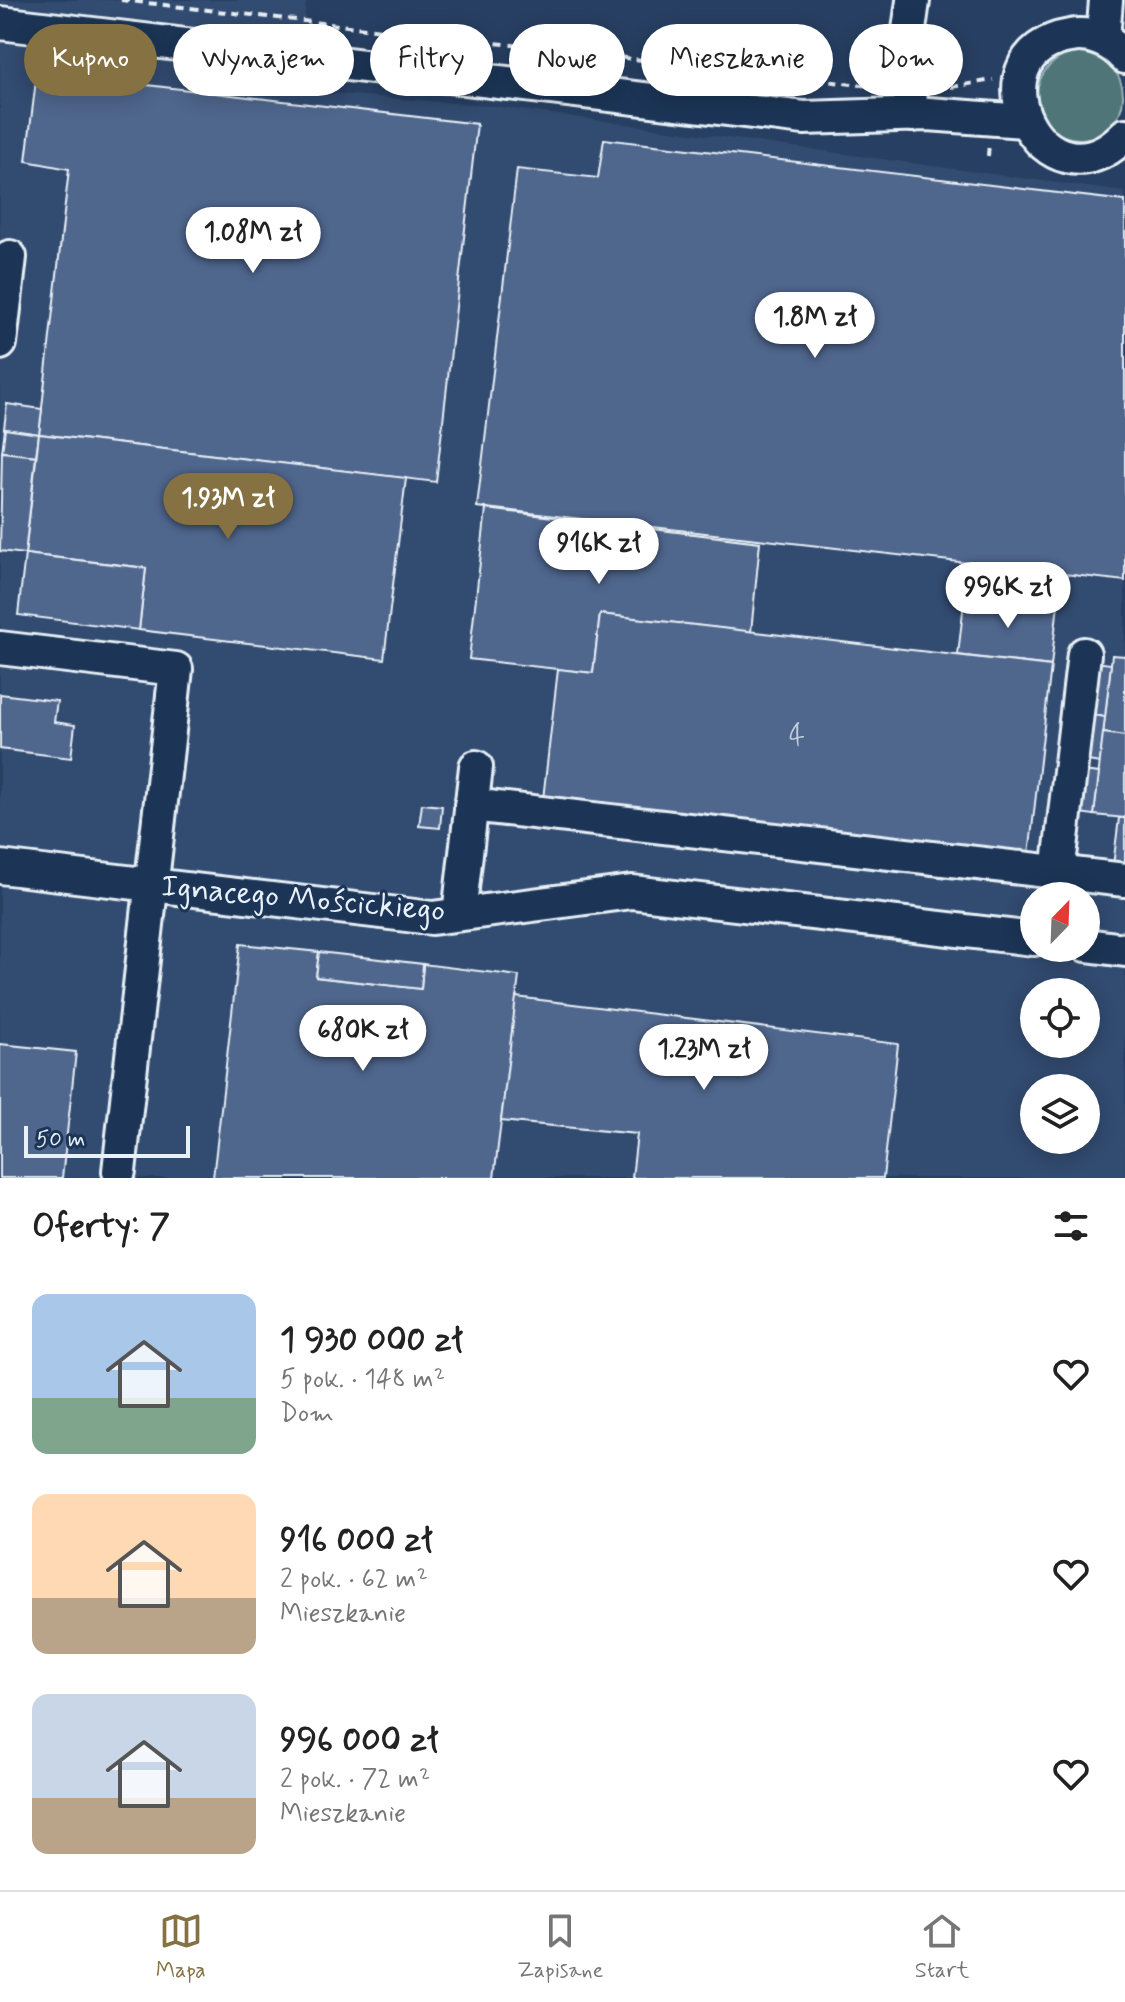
<!DOCTYPE html>
<html lang="pl">
<meta charset="utf-8">
<style>
:root{--surface:#fff;--page:#f6f6f6;--text:#222;--muted:#767676;--line:#e0e0e0;--accent:#857141}
body{margin:0;font-family:Mynerve,sans-serif;background:var(--page);color:var(--text);height:100vh;display:flex;flex-direction:column;font-size:30px;white-space:nowrap}
*{box-sizing:border-box;margin:0}
p{font-size:26px;color:var(--muted)}
.icon{flex:none;width:44px;height:44px;fill:none;stroke:currentColor;stroke-width:2;stroke-linecap:round;stroke-linejoin:round}
.map{position:relative;height:1178px;overflow:hidden}
.side{display:flex;flex-direction:column;background:var(--surface);flex:1}
.side>*{flex:none}
.banner{position:absolute;left:24px;top:24px;width:1078px;height:72px;display:flex;gap:16px}
.needle{width:52px;rotate:23deg}
.tools{position:absolute;left:1020px;top:882px;display:grid;gap:16px}
.tools a{display:grid;place-items:center;width:80px;height:80px;border-radius:50%;background:var(--surface);box-shadow:0 4px 20px #0003;font-size:40px}
.scale{position:absolute;left:24px;bottom:20px;width:166px;box-sizing:border-box;padding-left:8px;border:4px solid #e8f1f8;border-top:0;font-size:22px;line-height:28px;white-space:nowrap;color:#e8f1f8;-webkit-text-stroke:6px #1d3557;paint-order:stroke}
.price{position:absolute;translate:-50% -68px;padding:0 18px;border-radius:28px;background:#fff;color:#222;font-size:26px;line-height:52px;filter:drop-shadow(0 2px 4px #0008)}
.price::after{content:'';position:absolute;left:50%;top:48px;width:24px;height:18px;margin-left:-12px;background:inherit;clip-path:polygon(0 0,100% 0,50% 100%)}
.price.on{background:var(--accent);color:#fff}
ul{padding:0;list-style:none}
li{display:flex;align-items:center;gap:24px;height:200px;padding:0 32px}
li span{display:grid;place-items:center;flex:none;width:224px;height:160px;border-radius:16px;color:#555}
li>.icon{margin-inline-start:auto}
span .icon{width:96px;height:96px;fill:#fffc;stroke-width:1}
li b{font-size:34px}
h2{display:flex;justify-content:space-between;align-items:center;height:96px;padding:0 32px;font-size:34px}
.tag{padding:0 28px;border-radius:36px;background:var(--surface);box-shadow:0 4px 20px #0003;font-size:28px;line-height:72px}
.tag.on{background:var(--accent);color:#fff}
.menu{display:flex;justify-content:space-around;align-items:center;height:112px;border-top:2px solid var(--line);background:var(--surface);font-size:22px;color:var(--muted)}
.menu a{display:grid;justify-items:center;gap:4px}
.menu .on{color:var(--accent)}
.map>svg:first-child{display:block}
.built{fill:#334b6f;fill-rule:evenodd}
.green{fill:#4f7578;stroke:#9cb3b8;stroke-width:2}
.building{fill:#50668d;stroke:#e8f1f8;stroke-width:2}
.lines{fill:none;stroke-linecap:round;stroke-linejoin:round}
.minor-casing{stroke:#e8f1f8;stroke-width:38}
.path{stroke:#e8f1f8;stroke-width:4;stroke-dasharray:8 6;stroke-linecap:butt}
.minor{stroke:#1d3557;stroke-width:32}
.labels{text-anchor:middle;dominant-baseline:central;stroke-width:6;stroke-linejoin:round;paint-order:stroke}
.number-label{font-size:28px;fill:#c2cedd}
.street-label{font-size:32px;fill:#e8f1f8;stroke:#1d3557}
</style>
<div class="map">
<svg width="1125" height="1178" viewBox="0 0 1125 1178">
<rect width="100%" height="100%" fill="#273f62"/>
<filter id="ink" filterUnits="userSpaceOnUse"><feTurbulence type="fractalNoise" baseFrequency=".0125" numOctaves="2"/><feDisplacementMap in="SourceGraphic" scale="16" xChannelSelector="R" yChannelSelector="G"/><feConvolveMatrix kernelMatrix="1 2 1 2 8 2 1 2 1" color-interpolation-filters="sRGB"/></filter>
<g filter="url(#ink)">
<path class="built" d="M0,0H306L300,91L493,106L1125,192V1178H0ZM1034,896H1086V948H1034ZM1034,992H1086V1044H1034ZM1034,1088H1086V1140H1034Z"/>
<circle class="green" cx="1080" cy="96" r="43"/>
<g class="building">
<path d="M37,72L477,124L436,482L39,434L69,169L26,161Z"/>
<path d="M604,139L1125,201V581L477,507L517,169L598,178Z"/>
<path d="M7,404L42,409L39,434L4,429Z"/>
<path d="M5,429L39,434L36,456L2,452Z"/>
<path d="M39,434L406,478L384,659L139,630L146,568L25,554Z"/>
<path d="M2,452L36,456L25,554L0,551Z"/>
<path d="M486,509L760,542L751,632L600,614L593,673L469,659Z"/>
<path d="M25,554L146,568L139,630L18,615Z"/>
<path d="M965,593L1058,604L1051,666L958,655Z"/>
<path d="M600,614L1051,666L1029,855L543,799L558,669L593,673Z"/>
<path d="M1112,655L1125,656V736L1103,733Z"/>
<path d="M1095,662L1111,664L1105,717L1093,715Z"/>
<path d="M0,694L57,701L54,722L75,725L71,758L0,749Z"/>
<path d="M1093,715L1105,717L1100,763L1088,761Z"/>
<path d="M1103,733L1125,736V818L1094,815Z"/>
<path d="M1082,771L1099,773L1094,815L1078,813Z"/>
<path d="M422,804L442,806L440,828L419,826Z"/>
<path d="M1119,818H1125V867L1113,866Z"/>
<path d="M240,944L319,952L316,977L421,989L423,964L519,976L494,1178H213Z"/>
<path d="M319,952L423,964L421,989L316,977Z"/>
<path d="M516,997L898,1044L883,1178H632L637,1134L501,1121Z"/>
<path d="M0,1044L76,1052L62,1178H0Z"/>
</g>
<g class="lines">
<defs>
<g id="minor">
<path d="M913,1L905,59L913,115"/>
<path d="M0,23L804,118L928,114L1024,121"/>
<path d="M1103,40L1106,0"/>
<path d="M1125,57C1112,42 1091,32 1070,36C964,53 1044,217 1125,135"/>
<path d="M0,343L10,257"/>
<path d="M0,648L176,669L119,1171"/>
<path d="M471,805L1125,880"/>
<path d="M0,867L432,918L632,892L1034,939"/>
<path d="M1058,873L1084,654"/>
<path d="M459,914L476,767"/>
<path d="M1086,945L1125,950"/>
</g>
</defs>
<use href="#minor" class="minor-casing"/>
<g class="path">
<path d="M121,0L878,87"/>
<path d="M951,87L993,80"/>
<path d="M988,156L989,143"/>
</g>
<use href="#minor" class="minor"/>
</g>
</g>
<g class="labels">
<g class="number-label">
<text x="797" y="736">4</text>
</g>
<g class="street-label">
<text transform="translate(303 899) rotate(5)">Ignacego Mościckiego</text>
</g>
</g>
</svg>
<div class="tools">
<a><svg class="needle" viewBox="-14 -14 28 28"><path d="M0-13l5 13h-10z" fill="#e53935"/><path d="M0 13l5-13h-10z" fill="#767676"/></svg></a>
<a><svg class="icon" aria-label="locate" viewBox="0 0 24 24"><circle cx="12" cy="12" r="6"/><path d="M12 2v4M12 18v4M2 12h4M18 12h4"/></svg></a>
<a><svg class="icon" aria-label="layers" viewBox="0 0 24 24"><path d="M12 4l9 5-9 5-9-5zM3 14l9 5 9-5"/></svg></a>
</div>
<div class="scale">50 m</div>
<b class="price" style="left:253px;top:275px">1.08M zł</b>
<b class="price" style="left:815px;top:360px">1.8M zł</b>
<b class="price on" style="left:228px;top:541px">1.93M zł</b>
<b class="price" style="left:599px;top:586px">916K zł</b>
<b class="price" style="left:1008px;top:630px">996K zł</b>
<b class="price" style="left:363px;top:1073px">680K zł</b>
<b class="price" style="left:704px;top:1092px">1.23M zł</b>
<div class="banner">
<a class="tag on">Kupno</a>
<a class="tag">Wynajem</a>
<a class="tag">Filtry</a>
<a class="tag">Nowe</a>
<a class="tag">Mieszkanie</a>
<a class="tag">Dom</a>
</div>
</div>
<section class="side">
<h2>Oferty: 7<svg class="icon" aria-label="filters" viewBox="0 0 24 24"><path d="M4 7h16M4 17h16"/><circle cx="9" cy="7" r="2"/><circle cx="15" cy="17" r="2"/></svg></h2>
<ul>
<li><span style="background:linear-gradient(#a9c7e8 65%,#7fa58c 0)"><svg class="icon" aria-label="home" viewBox="0 0 24 24"><path d="M3 11l9-7 9 7M6 9v11h12V9"/></svg></span><div><b>1 930 000 zł</b><p>5 pok. · 148 m²</p><p>Dom</p></div><svg class="icon" aria-label="heart" viewBox="0 0 24 24"><path d="M12 20l-8-8c-3-5 5-10 8-4 3-6 11-1 8 4z"/></svg></li>
<li><span style="background:linear-gradient(#ffd9b3 65%,#b9a48a 0)"><svg class="icon" aria-label="home" viewBox="0 0 24 24"><path d="M3 11l9-7 9 7M6 9v11h12V9"/></svg></span><div><b>916 000 zł</b><p>2 pok. · 62 m²</p><p>Mieszkanie</p></div><svg class="icon" aria-label="heart" viewBox="0 0 24 24"><path d="M12 20l-8-8c-3-5 5-10 8-4 3-6 11-1 8 4z"/></svg></li>
<li><span style="background:linear-gradient(#c9d6e8 65%,#b9a48a 0)"><svg class="icon" aria-label="home" viewBox="0 0 24 24"><path d="M3 11l9-7 9 7M6 9v11h12V9"/></svg></span><div><b>996 000 zł</b><p>2 pok. · 72 m²</p><p>Mieszkanie</p></div><svg class="icon" aria-label="heart" viewBox="0 0 24 24"><path d="M12 20l-8-8c-3-5 5-10 8-4 3-6 11-1 8 4z"/></svg></li>
</ul>
</section>
<nav class="menu">
<a class="on"><svg class="icon" aria-label="map" viewBox="0 0 24 24"><path d="M3 6l6-2 6 2 6-2v14l-6 2-6-2-6 2zM9 4v14M15 6v14"/></svg>Mapa</a>
<a><svg class="icon" aria-label="saved" viewBox="0 0 24 24"><path d="M7 4h10v16l-5-4-5 4z"/></svg>Zapisane</a>
<a><svg class="icon" aria-label="home" viewBox="0 0 24 24"><path d="M3 11l9-7 9 7M6 9v11h12V9"/></svg>Start</a>
</nav>
